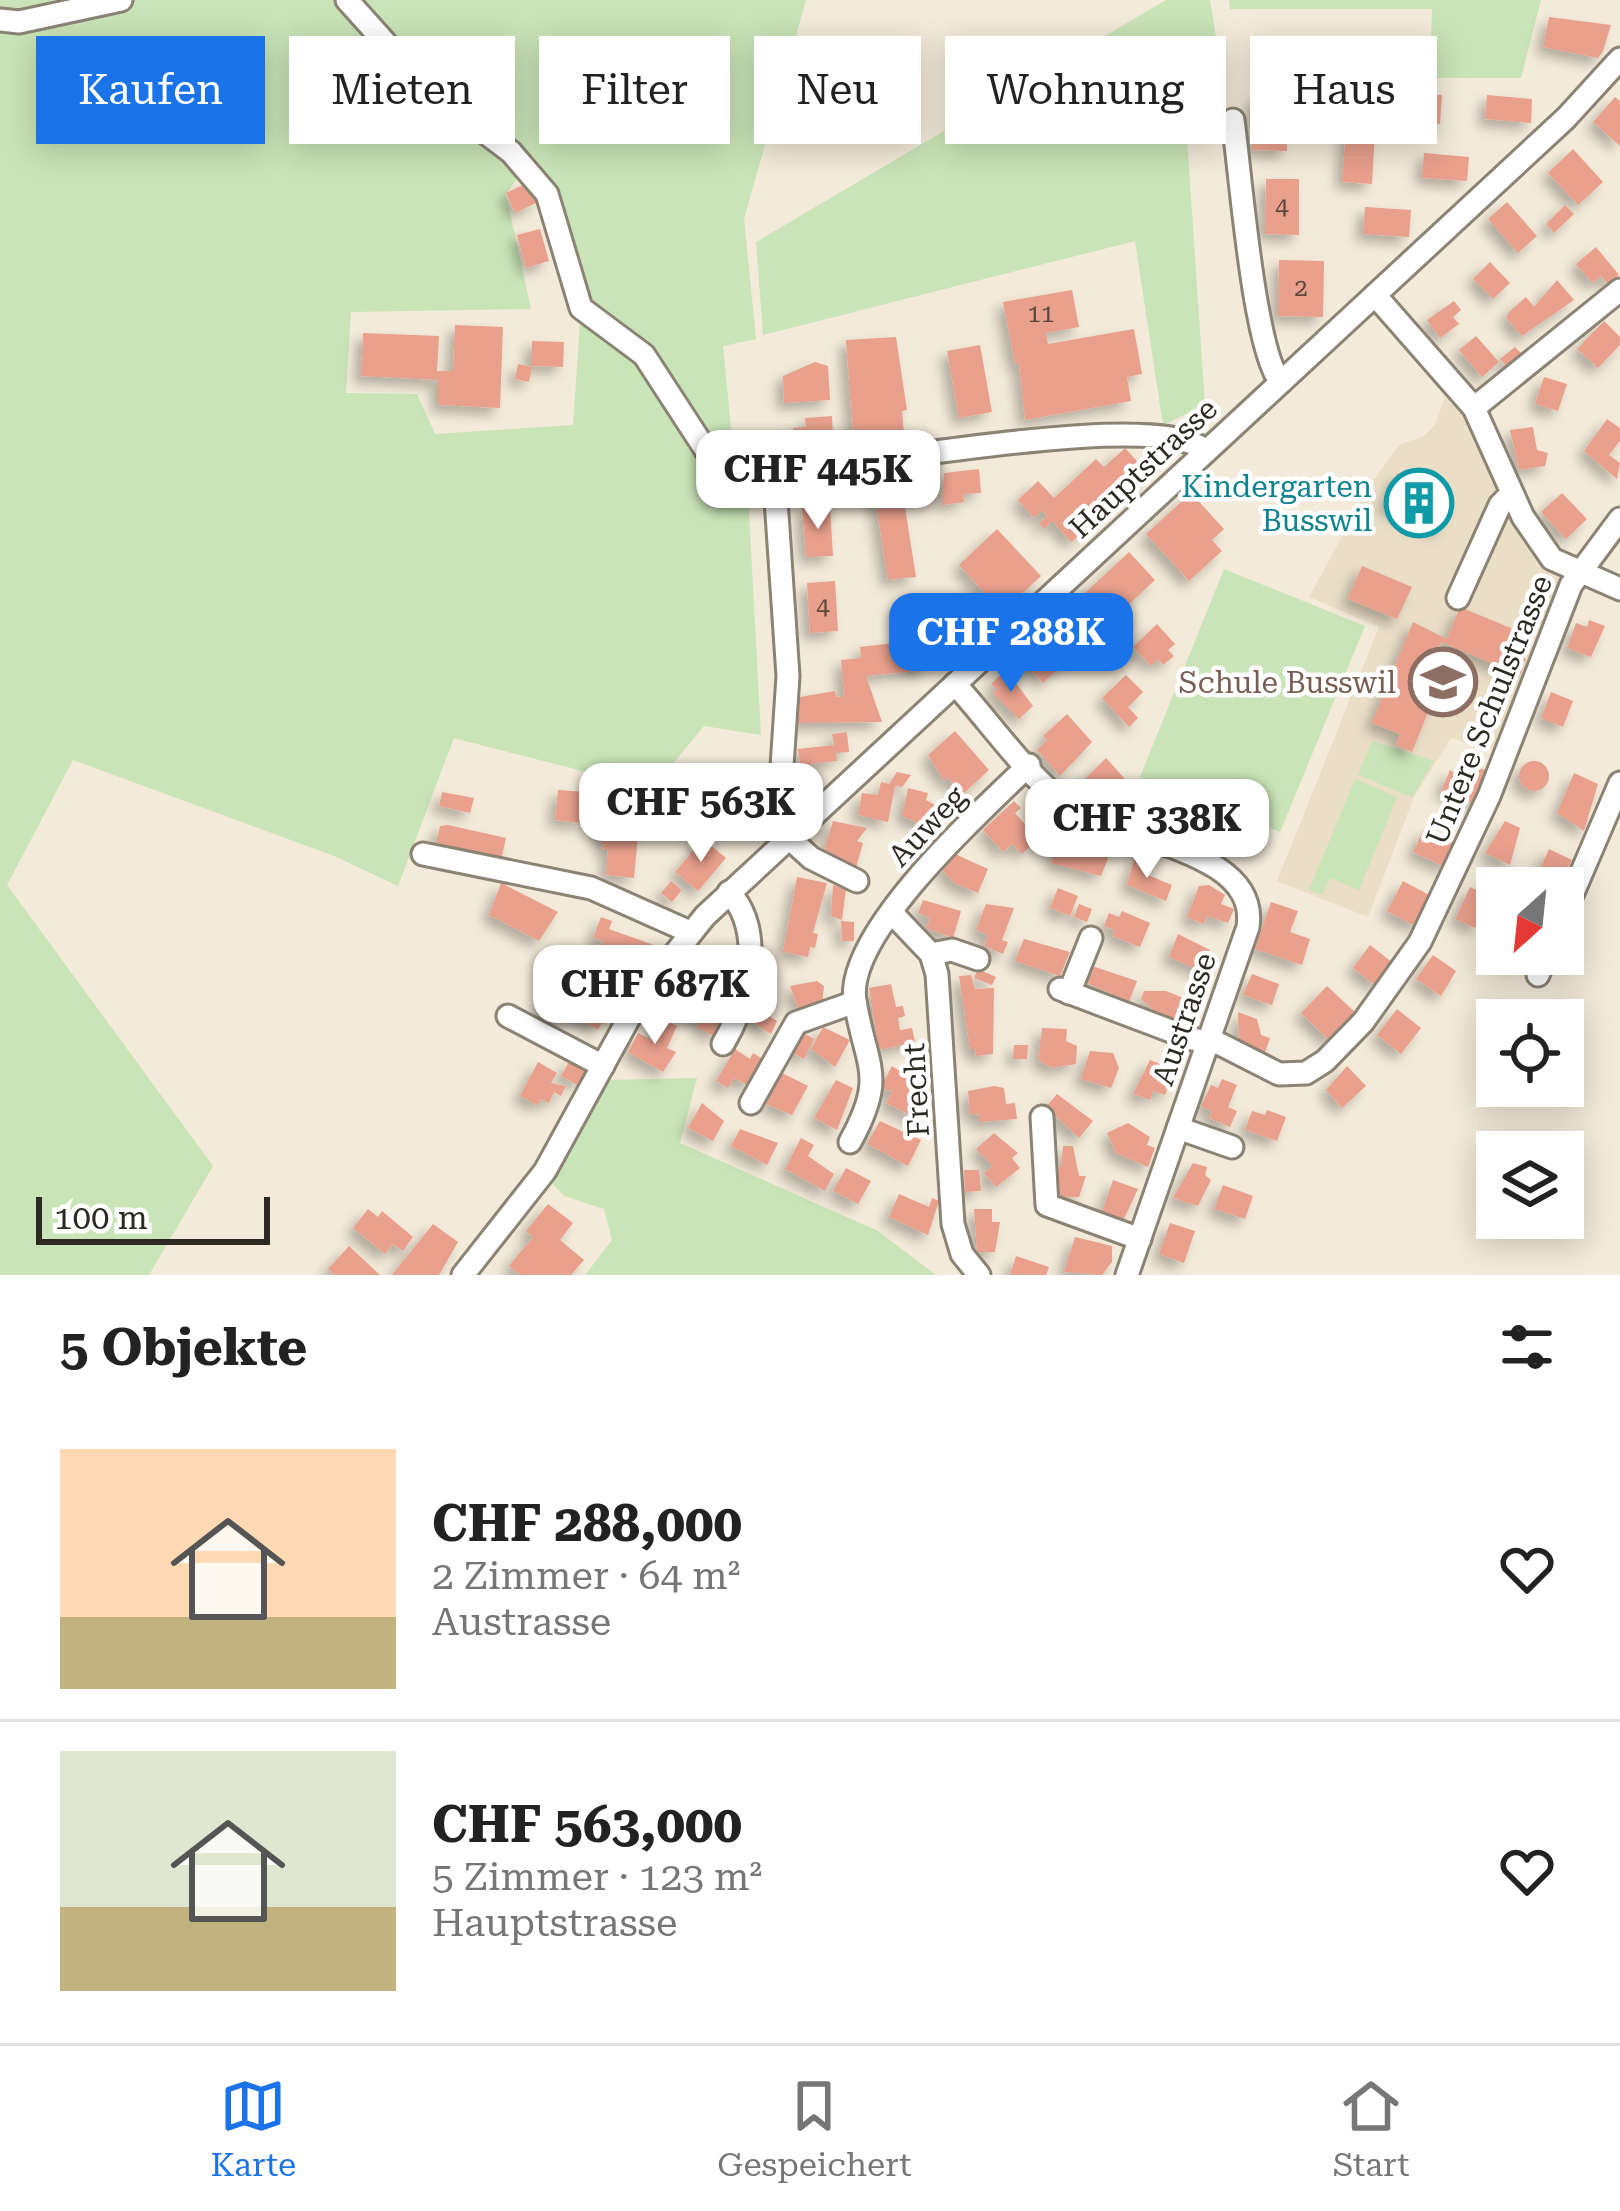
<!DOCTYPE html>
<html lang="de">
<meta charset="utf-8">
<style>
:root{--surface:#fff;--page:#f2f2f2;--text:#222;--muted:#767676;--line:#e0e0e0;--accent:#1a73e8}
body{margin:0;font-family:"Roboto Serif",serif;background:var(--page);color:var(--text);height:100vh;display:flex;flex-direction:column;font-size:45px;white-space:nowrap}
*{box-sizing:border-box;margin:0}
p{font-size:39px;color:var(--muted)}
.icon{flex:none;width:66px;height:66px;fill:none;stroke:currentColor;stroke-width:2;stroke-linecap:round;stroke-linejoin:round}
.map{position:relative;height:1275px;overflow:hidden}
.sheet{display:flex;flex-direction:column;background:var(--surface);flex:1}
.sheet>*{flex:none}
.top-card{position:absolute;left:36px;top:36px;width:1548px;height:108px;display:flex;gap:24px}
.needle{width:78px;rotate:207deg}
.tools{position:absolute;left:1476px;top:867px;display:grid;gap:24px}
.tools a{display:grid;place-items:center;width:108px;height:108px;border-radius:0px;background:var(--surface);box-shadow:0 6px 30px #0003;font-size:60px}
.scale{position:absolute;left:36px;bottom:30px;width:234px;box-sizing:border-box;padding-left:12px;border:6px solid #2d2a23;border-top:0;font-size:33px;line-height:42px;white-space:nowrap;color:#2d2a23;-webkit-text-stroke:9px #fff;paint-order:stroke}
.price{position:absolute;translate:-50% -102px;padding:0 27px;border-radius:24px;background:#fff;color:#222;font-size:39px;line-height:78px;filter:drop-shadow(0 3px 6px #0008)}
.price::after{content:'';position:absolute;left:50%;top:72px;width:36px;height:27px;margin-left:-18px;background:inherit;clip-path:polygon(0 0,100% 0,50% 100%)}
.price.active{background:var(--accent);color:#fff}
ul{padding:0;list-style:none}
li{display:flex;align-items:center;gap:36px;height:300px;padding:0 60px}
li+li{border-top:3px solid var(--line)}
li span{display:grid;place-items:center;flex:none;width:336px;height:240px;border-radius:0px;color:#555}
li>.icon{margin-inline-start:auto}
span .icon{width:144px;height:144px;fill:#fffc;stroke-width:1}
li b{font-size:51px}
h2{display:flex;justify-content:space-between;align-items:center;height:144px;padding:0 60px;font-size:51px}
.tag{padding:0 42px;border-radius:0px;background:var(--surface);box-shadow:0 6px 30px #0003;font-size:42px;line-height:108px}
.tag.active{background:var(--accent);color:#fff}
.dock{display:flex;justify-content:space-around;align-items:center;height:168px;border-top:3px solid var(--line);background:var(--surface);font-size:33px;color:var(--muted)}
.dock a{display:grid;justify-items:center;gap:6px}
.dock .active{color:var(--accent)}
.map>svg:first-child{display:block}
.built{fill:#eadec7}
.green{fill:#c9e4b7;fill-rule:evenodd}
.building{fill:#e9a08d;filter:url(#shadow)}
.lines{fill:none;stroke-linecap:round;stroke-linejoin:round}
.minor-casing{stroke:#8b8374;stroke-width:27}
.minor{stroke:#fff;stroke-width:21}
.labels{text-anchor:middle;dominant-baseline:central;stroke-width:9;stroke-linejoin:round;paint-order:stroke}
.number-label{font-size:24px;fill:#5c483e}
.street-label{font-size:30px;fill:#2d2a23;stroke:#fff}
.culture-label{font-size:30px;fill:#0d838f;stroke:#fff;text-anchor:end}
.education-label{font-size:30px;fill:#785e54;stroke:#fff;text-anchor:end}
</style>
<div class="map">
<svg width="1620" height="1275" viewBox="0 0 1620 1275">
<defs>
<filter id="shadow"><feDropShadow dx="-7" dy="7" stdDeviation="6" flood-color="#0004"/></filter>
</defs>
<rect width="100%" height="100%" fill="#f3ead9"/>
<path class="built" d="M1445,397L1462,415L1564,585L1502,753L1451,738L1414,797L1368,917L1277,881L1379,627L1309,597L1370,485L1399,445L1424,436L1435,425Z"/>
<g class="green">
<path d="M0,0H806L744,219L756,339L723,346L733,448L712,458L747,475L761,735L704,726L652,789L454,738L398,886L334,856L73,760L7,885L213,1166L149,1275H0ZM524,169L564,250L581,308L573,425L435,434L417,394L346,393L351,312L531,309L506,194Z"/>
<path d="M1166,0H1210L1220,62L1182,64L1205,405L1163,425L1135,241L763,335L756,242Z"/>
<path d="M1229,0H1541L1521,78H1430L1432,9H1230Z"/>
<path d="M1224,569L1365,626L1280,832L1140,777Z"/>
<path d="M1372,741L1434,761L1412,797L1358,775Z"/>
<path d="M1355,779L1397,797L1359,890L1330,878L1322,895L1309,890Z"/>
<path d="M697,1078L680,1143L878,1231L936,1275H585L612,1240L604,1209L564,1196L552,1183L606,1080Z"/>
</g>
<g class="building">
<path d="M1549,17L1611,25L1603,51L1598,58L1543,47Z"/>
<path d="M1390,91L1442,95L1440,124L1388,121Z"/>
<path d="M1254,95L1288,96L1287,151L1252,150Z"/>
<path d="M1487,95L1532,99L1531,123L1485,119Z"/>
<path d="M1615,97L1620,101V146L1593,122Z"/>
<path d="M1346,130L1375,132L1372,184L1342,182Z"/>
<path d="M1573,149L1603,182L1578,205L1548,173Z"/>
<path d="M1424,153L1469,157L1467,181L1422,178Z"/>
<path d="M1266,179H1299V235L1265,234Z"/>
<path d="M529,182L538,202L515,213L506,193Z"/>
<path d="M1507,202L1537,236L1518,253L1488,219Z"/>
<path d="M1565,205L1574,214L1554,233L1546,224Z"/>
<path d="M1365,207L1411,210L1409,237L1363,234Z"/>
<path d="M540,229L549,261L526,268L517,235Z"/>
<path d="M1596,247L1619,275L1608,284L1601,276L1592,283L1576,264Z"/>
<path d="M1279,260L1324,261L1323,317L1278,316Z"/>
<path d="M1490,262L1510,283L1493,299L1473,279Z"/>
<path d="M1557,280L1574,300L1522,336L1506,318L1509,312L1526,297L1534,307Z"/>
<path d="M1072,290L1079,327L1046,333L1048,344L1134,329L1142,374L1127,377L1131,401L1025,420L1019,363L1015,364L1003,302Z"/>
<path d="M1454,301L1461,310L1453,317L1459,324L1440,338L1427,320Z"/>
<path d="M1604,321L1620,337V345L1598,368L1577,349Z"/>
<path d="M455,325L503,327L500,408L438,405V380L361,376L363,333L439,336L437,371H453Z"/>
<path d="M1476,336L1499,362L1482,377L1459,350Z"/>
<path d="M896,337L907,410L902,411L904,435L853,437L846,340Z"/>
<path d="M532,341L564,342L563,367L531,366Z"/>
<path d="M980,345L992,412L959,418L947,351Z"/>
<path d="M1515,347L1524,356L1509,369L1500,359Z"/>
<path d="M815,362L828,366L830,400L784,403L783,376Z"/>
<path d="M518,364L532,367L529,382L515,379Z"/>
<path d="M1544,377L1567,384L1558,411L1535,404Z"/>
<path d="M832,416L833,435L853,433L854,449L794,452L793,428L806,427L805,418Z"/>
<path d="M1607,419L1620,428V441L1609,455L1620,463L1617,479L1584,451Z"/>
<path d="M1533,427L1537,450L1548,453L1545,466L1519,470L1510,430Z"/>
<path d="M1125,448L1149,474L1071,542L1052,521L1044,529L1039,523L1047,516L1042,511L1034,518L1018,500L1038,481L1054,498L1096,459L1104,467Z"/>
<path d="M979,469L981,493L963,494L964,502L942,505L944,473Z"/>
<path d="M1397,473L1423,485L1419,494L1426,497L1430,488L1455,500L1439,531L1384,505Z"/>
<path d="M901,482L916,577L888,580L873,485Z"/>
<path d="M1191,493L1224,529L1212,540L1222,551L1189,581L1146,534Z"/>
<path d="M1562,493L1587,519L1566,539L1541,512Z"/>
<path d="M830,506L833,556L806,557L802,508Z"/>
<path d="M997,529L1041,576L1002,612L959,565Z"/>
<path d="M1129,552L1155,580L1108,624L1084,594Z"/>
<path d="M1362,566L1412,587L1397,619L1348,599Z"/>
<path d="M835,581L838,631L810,633L807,583Z"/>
<path d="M968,603L971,635L959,636L961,650L926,653L927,670L866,676L882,722L796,723L794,698L835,691L836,697L844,696L841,660L861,658L860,647L903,642L900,609Z"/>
<path d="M1460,607L1530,636L1522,657L1526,659L1520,675L1441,642L1431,665L1445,670L1412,752L1396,745L1400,734L1372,723L1413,622L1447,639Z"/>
<path d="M1063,614L1091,639L1043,683L1018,656Z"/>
<path d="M1589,620L1605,626L1591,657L1567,648L1576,623L1587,627Z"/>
<path d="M1157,624L1175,644L1168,650L1174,656L1163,665L1158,659L1151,666L1133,647Z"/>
<path d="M1006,670L1033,706L1019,719L993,693L997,689L991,684Z"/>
<path d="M1126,675L1143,692L1128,707L1138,718L1129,727L1102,698Z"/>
<path d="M1551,692L1573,701L1563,727L1541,718Z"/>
<path d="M1067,714L1092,742L1060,776L1037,750L1047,740L1043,736Z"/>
<path d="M955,731L989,770L963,794L948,778L944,781L928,755Z"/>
<path d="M847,732L849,752L836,753L837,761L800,765L798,749L834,745L832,734Z"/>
<path d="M1106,758L1126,780L1097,802L1086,789L1092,784L1086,778Z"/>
<circle cx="1534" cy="776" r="15"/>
<path d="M749,765L777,767L774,805L747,803Z"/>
<path d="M1476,766L1490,772L1475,805L1441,791L1450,770L1469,783Z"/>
<path d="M897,772L911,775L902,787L895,786L888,822L858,815L862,793L878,795L881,782L889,784Z"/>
<path d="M1574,773L1598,784L1584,831L1557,813Z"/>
<path d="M690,775L717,795L703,813L694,806L686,817L666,802Z"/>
<path d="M908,788L928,793L926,800L939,807L934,830L902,816Z"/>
<path d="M558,790L585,792L582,823L555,820Z"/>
<path d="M442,792L474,798L470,813L439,806Z"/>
<path d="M1014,801L1021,808L1015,813L1038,839L1022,854L1012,844L1003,852L983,830Z"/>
<path d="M611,811L640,814L634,878L606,875L608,850L603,849L601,838L602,829L609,830Z"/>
<path d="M833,821L867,828L857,841L863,843L855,871L821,861Z"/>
<path d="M1505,821L1520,828L1510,865L1485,853Z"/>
<path d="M448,825L506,838L500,865L435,848L440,826Z"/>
<path d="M1424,829L1458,844L1447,868L1413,852Z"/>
<path d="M1083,838L1109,856L1101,876L1051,863L1063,839L1078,850Z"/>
<path d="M703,839L726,858L698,891L675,872Z"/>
<path d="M1549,849L1572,860L1559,888L1535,880Z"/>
<path d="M955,854L988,869L978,893L954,883L941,868Z"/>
<path d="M1135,855L1148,861L1143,873L1172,885L1166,901L1127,885Z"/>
<path d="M797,877L827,883L813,933L818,934L815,948L810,947L808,957L783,952Z"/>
<path d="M671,881L682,890L672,902L661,893Z"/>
<path d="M1403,881L1433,897L1417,927L1387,911Z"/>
<path d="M501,883L558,912L539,941L489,915Z"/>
<path d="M833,885L846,889L842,920L831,916Z"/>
<path d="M1209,885L1225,895L1221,904L1234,909L1228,923L1207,916L1204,924L1187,917L1199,886Z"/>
<path d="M1470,887L1490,896L1475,928L1455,919Z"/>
<path d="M1058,888L1078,896L1070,916L1050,908Z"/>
<path d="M923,900L961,911L953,938L926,928L930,918L918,913Z"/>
<path d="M1271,902L1298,911L1290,932L1310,939L1302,965L1255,949Z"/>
<path d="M986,904L1014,908L1002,940L1008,942L1003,954L984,946L988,935L976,930Z"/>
<path d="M1079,904L1092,909L1087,922L1074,917Z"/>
<path d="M1122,911L1150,923L1140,947L1112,936L1115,930L1104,926L1109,913L1119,917Z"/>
<path d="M601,917L612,921L609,929L662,948L647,971L599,951L603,941L593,938Z"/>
<path d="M841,921L854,922V941H842Z"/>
<path d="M1178,934L1210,950L1207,957L1216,961L1210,975L1169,957Z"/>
<path d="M1024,939L1070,952L1060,976L1015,961Z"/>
<path d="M1370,945L1393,963L1376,986L1353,968Z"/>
<path d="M1497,954H1525L1520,965Z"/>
<path d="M1433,955L1456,971L1441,996L1416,979Z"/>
<path d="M1092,966L1137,981L1129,1002L1087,983L1081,975Z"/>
<path d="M574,967L584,973L580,981L615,999L598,1030L568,1013L562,1024L538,1011L545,997L553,1001Z"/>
<path d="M978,969L996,977L992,985L974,978Z"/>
<path d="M1252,974L1279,984L1272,1005L1243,995Z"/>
<path d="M971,975L975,989L994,988L993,1054L976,1056L975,1049H970L959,976Z"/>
<path d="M687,976L736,1008L713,1036L697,1027L703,1019L666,1006Z"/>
<path d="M760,977L768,979L770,1017L777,1021L771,1034L750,1021Z"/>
<path d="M817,981L824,986L822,1004L798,1008L790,986Z"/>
<path d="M891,984L896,1007L903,1006L905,1016L898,1018L900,1030L912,1028L915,1042L879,1050L869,988Z"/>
<path d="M1327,986L1357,1014L1330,1041L1301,1013Z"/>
<path d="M1144,991H1166L1193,1002L1185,1024L1158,1014L1141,999Z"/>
<path d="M1397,1009L1421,1028L1401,1054L1377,1035Z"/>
<path d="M1238,1012L1257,1019L1261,1035L1270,1038L1265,1052L1239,1042Z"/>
<path d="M663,1019L677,1026L667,1048L676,1052L663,1072L628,1052L638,1033L652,1040Z"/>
<path d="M823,1027L850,1040L835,1067L811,1049Z"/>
<path d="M1042,1028L1067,1029L1066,1041L1077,1046L1076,1064L1052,1068L1038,1060Z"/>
<path d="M800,1031L814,1039L804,1059L789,1051Z"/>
<path d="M1014,1045H1028L1027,1059H1013Z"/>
<path d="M735,1049L750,1059L753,1053L763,1059L749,1086L734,1078L728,1088L716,1081Z"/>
<path d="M1090,1051L1113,1053L1119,1068L1111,1088L1081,1079Z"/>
<path d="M570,1060L586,1069L577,1085L561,1076Z"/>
<path d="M1150,1060L1175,1070L1165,1095L1153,1091L1150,1100L1133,1094Z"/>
<path d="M538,1062L557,1073L551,1083L566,1086L561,1096L554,1092L549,1103L541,1099L537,1105L520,1096Z"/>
<path d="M892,1066L920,1084L911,1102L919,1106L920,1120L886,1103L892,1092L881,1087Z"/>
<path d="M1347,1066L1366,1086L1342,1108L1326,1090Z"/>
<path d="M782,1073L808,1086L792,1115L766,1104Z"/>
<path d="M1222,1079L1237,1085L1228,1107L1237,1111L1230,1127L1209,1118L1212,1111L1201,1106L1211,1085L1218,1088Z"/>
<path d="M836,1080L853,1088L837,1130L814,1118Z"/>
<path d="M994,1086L1004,1088L1006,1104L1015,1103L1017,1119L979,1122V1114L970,1115L968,1091Z"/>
<path d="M1057,1094L1093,1121L1079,1138L1046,1107Z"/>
<path d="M702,1103L724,1121L713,1141L688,1128Z"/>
<path d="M1267,1110L1286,1117L1277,1141L1245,1130L1252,1111L1265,1115Z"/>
<path d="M880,1121L921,1140L908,1166L867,1144Z"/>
<path d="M1128,1123L1150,1137L1147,1145L1155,1148L1148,1167L1116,1153L1107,1133Z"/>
<path d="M740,1129L778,1143L767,1165L731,1146Z"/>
<path d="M994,1133L1018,1153L1012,1158L1020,1168L996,1187L984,1173L993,1166L976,1149Z"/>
<path d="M801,1138L814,1145L808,1156L834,1174L825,1191L785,1169Z"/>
<path d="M1063,1146H1073L1079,1176H1086L1079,1197L1054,1198L1052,1168L1061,1167Z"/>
<path d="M1193,1163L1207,1167L1205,1175L1211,1180L1198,1206L1173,1198Z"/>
<path d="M846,1168L871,1181L858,1204L833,1191Z"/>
<path d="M964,1170H979L981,1191L965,1192Z"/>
<path d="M1113,1180L1138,1189L1122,1223L1101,1215Z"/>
<path d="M1223,1185L1253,1196L1245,1219L1214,1209Z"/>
<path d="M899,1194L929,1207L932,1198L939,1201L928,1235L889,1217Z"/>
<path d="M548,1204L573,1223L560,1240L584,1260L571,1275H520L509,1266L533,1237L526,1231Z"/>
<path d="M368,1209L378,1217L382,1211L413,1237L403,1251L393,1244L385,1254L353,1228Z"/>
<path d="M974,1209H992V1222H1000L995,1252H977Z"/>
<path d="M1170,1223L1195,1231L1184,1263L1159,1254Z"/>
<path d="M433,1224L458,1242L439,1275H392Z"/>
<path d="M1075,1237L1112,1246V1262L1102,1275L1064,1272Z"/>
<path d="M349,1246L380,1275H335L328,1269Z"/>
<path d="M1016,1256L1049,1267L1046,1275H1010Z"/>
</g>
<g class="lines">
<defs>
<g id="minor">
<path d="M347,0L426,88L511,152L547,194L581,308L644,355L711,458L775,485"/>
<path d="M0,20L19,22L121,0"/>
<path d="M1233,120C1240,169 1254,354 1281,382"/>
<path d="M1375,295L1474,408L1523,517L1552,559L1620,589"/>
<path d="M1474,408L1620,290"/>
<path d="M1458,598L1500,505L1512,493"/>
<path d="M955,684C989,721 1022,770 1062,801C1110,841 1260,846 1248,927L1127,1275"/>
<path d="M788,837L811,858L857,881"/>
<path d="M785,840L778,827L788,676L775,485L806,470L842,464C910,458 1162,411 1206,451"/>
<path d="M423,854L591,888L690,932"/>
<path d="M891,912L931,954L937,974L953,1224L962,1254L979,1275"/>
<path d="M1563,916L1620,783"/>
<path d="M931,954L952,950L978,959"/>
<path d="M1538,975L1547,954"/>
<path d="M1060,989L1192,1039L1220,1044L1279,1074L1306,1073L1325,1061L1363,1022L1420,942L1489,796L1571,585L1620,519"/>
<path d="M1069,993L1091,938"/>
<path d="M508,1016L603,1066"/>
<path d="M723,1044C748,1002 766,932 729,892"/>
<path d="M751,1103L796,1023L855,1002"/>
<path d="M1042,1117L1047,1205L1140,1239"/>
<path d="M1178,1128L1232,1147"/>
<path d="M850,1142C887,1075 866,1068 855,1001C844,934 984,808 1029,765"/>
<path d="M463,1275L545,1171L641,996L705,916L1566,118L1620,59"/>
</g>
</defs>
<use href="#minor" class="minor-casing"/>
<use href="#minor" class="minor"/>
</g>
<defs>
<symbol id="building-ring" viewBox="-11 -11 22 22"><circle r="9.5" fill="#fff" stroke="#0f9aa8" stroke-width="1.5"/><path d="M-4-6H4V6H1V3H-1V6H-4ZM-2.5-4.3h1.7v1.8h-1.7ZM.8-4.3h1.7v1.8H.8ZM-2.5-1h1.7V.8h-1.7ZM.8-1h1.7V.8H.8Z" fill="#0f9aa8"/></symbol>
<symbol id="school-ring" viewBox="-11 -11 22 22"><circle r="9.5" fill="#fff" stroke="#8d6e63" stroke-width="1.5"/><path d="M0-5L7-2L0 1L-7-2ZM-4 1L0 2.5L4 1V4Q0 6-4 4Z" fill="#8d6e63"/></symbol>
</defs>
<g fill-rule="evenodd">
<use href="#building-ring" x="1381" y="465" width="76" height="76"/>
<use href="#school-ring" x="1405" y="644" width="76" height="76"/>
</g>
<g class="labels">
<g class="number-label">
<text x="1282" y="207">4</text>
<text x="1301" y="288">2</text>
<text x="1041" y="314">11</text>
<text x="823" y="607">4</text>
</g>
<g class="street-label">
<text transform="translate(1143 468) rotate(-43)">Hauptstrasse</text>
<text transform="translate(1489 710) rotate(-68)">Untere Schulstrasse</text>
<text transform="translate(927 826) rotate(-47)">Auweg</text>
<text transform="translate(1184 1019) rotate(-71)">Austrasse</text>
<text transform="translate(916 1090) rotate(-93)">Frecht</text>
</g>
<g class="culture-label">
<text x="1372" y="486">Kindergarten<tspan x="1372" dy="34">Busswil</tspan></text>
</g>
<g class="education-label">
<text x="1396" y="682">Schule Busswil</text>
</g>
</g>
</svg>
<div class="tools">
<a><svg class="needle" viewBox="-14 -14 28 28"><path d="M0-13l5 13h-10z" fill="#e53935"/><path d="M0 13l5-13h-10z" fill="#767676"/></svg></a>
<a><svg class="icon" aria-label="locate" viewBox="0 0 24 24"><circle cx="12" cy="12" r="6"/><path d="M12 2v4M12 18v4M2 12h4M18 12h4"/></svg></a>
<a><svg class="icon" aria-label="layers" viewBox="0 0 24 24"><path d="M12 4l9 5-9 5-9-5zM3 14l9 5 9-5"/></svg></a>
</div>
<div class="scale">100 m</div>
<b class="price" style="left:818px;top:532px">CHF 445K</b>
<b class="price active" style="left:1011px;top:695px">CHF 288K</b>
<b class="price" style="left:701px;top:865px">CHF 563K</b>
<b class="price" style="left:1147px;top:881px">CHF 338K</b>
<b class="price" style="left:655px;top:1047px">CHF 687K</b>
<div class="top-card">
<a class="tag active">Kaufen</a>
<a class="tag">Mieten</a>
<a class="tag">Filter</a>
<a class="tag">Neu</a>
<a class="tag">Wohnung</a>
<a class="tag">Haus</a>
</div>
</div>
<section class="sheet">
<h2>5 Objekte<svg class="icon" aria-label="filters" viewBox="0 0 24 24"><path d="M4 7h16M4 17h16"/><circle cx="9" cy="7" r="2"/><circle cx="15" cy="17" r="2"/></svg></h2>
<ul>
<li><span style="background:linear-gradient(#ffd9b3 70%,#c2b280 0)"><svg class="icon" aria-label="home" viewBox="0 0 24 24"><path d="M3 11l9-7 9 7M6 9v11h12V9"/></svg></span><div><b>CHF 288,000</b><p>2 Zimmer · 64 m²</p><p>Austrasse</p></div><svg class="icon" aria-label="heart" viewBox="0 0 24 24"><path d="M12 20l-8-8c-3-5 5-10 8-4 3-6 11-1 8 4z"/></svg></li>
<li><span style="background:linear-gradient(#dfe7d0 65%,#c2b280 0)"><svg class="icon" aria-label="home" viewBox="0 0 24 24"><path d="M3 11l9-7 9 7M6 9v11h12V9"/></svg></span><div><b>CHF 563,000</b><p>5 Zimmer · 123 m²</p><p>Hauptstrasse</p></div><svg class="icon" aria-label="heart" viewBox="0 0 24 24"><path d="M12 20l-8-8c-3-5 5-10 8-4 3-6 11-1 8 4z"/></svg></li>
</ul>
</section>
<nav class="dock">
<a class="active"><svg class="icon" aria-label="map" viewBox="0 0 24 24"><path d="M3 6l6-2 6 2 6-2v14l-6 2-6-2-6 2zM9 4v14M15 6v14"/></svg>Karte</a>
<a><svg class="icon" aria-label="saved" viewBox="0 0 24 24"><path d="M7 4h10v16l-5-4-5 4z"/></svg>Gespeichert</a>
<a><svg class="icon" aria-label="home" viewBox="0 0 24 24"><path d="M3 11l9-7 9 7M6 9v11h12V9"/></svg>Start</a>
</nav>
